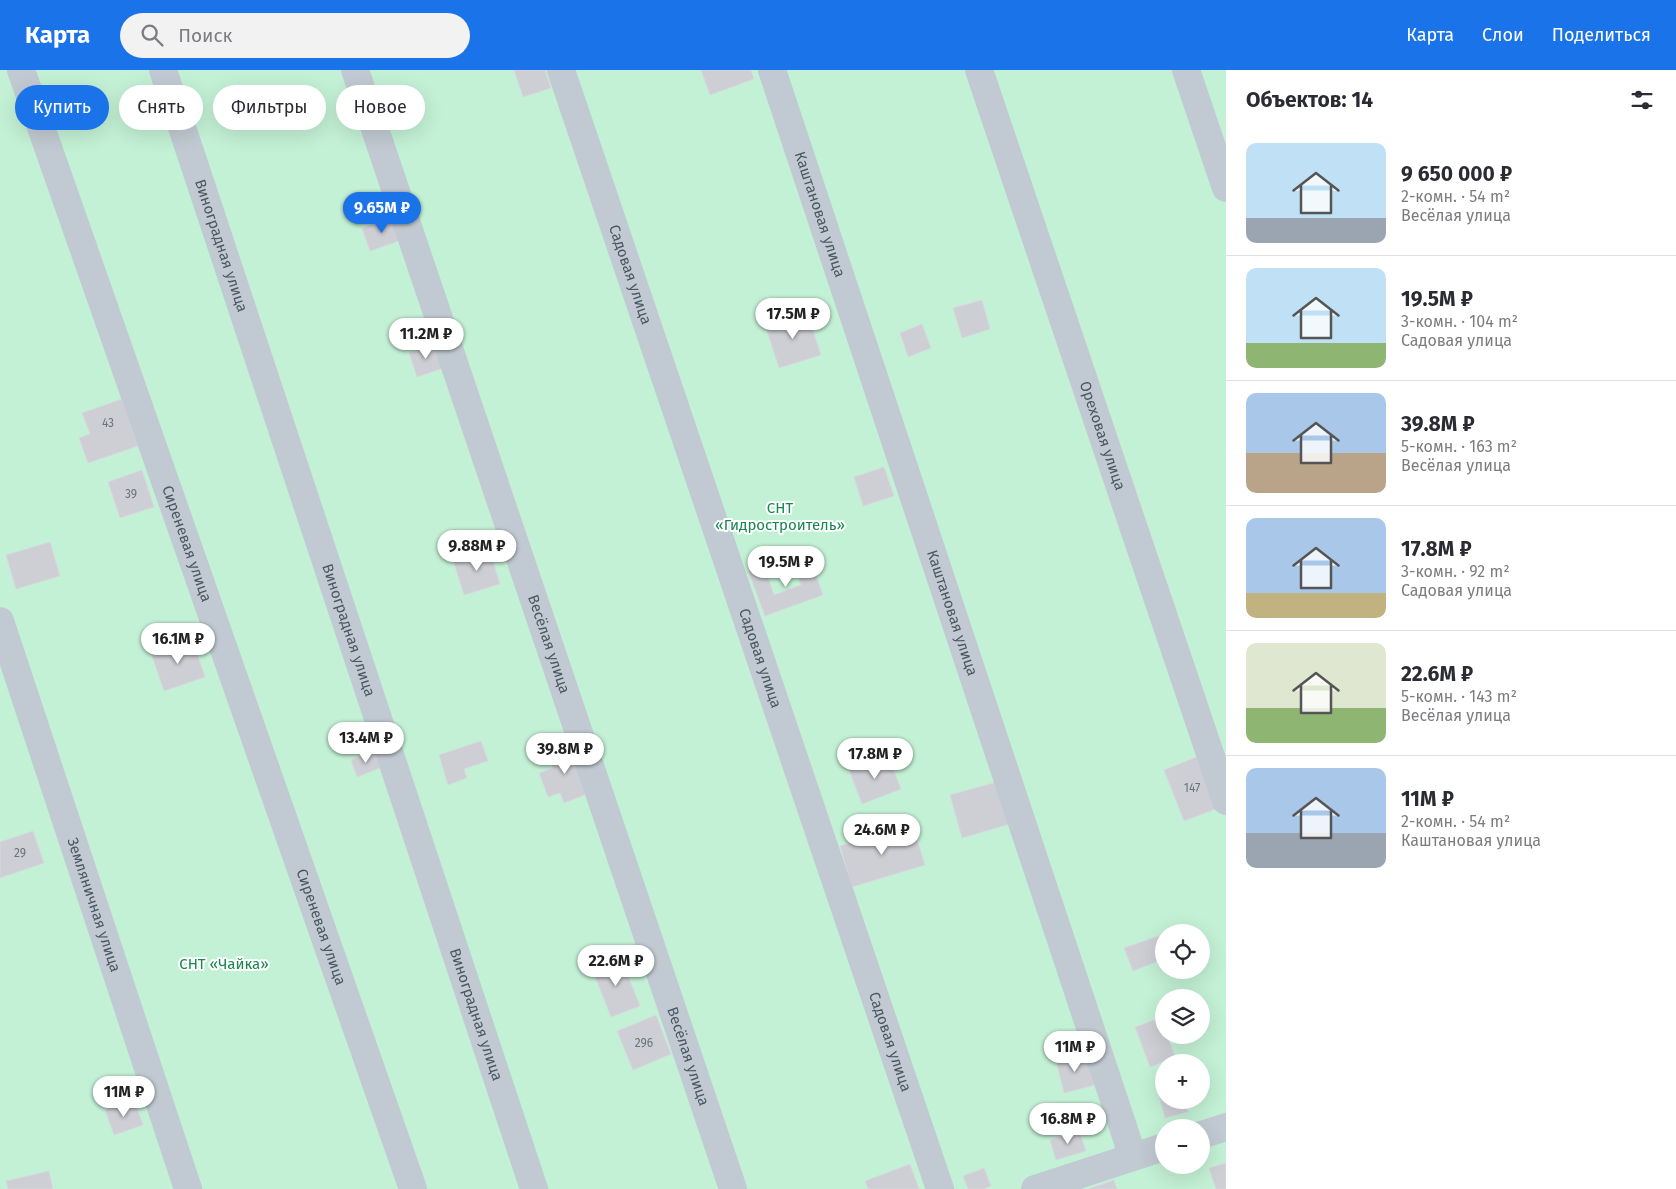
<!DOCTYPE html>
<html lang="ru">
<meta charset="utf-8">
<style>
:root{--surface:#fff;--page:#f2f2f3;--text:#2b2b33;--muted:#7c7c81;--line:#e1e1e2;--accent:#1a73e8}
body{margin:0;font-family:"Fira Sans",sans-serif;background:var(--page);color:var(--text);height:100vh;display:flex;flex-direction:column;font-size:19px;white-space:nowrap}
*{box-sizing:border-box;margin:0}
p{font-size:16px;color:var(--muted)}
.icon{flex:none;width:28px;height:28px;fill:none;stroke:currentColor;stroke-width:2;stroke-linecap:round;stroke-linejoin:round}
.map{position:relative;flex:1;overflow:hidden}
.side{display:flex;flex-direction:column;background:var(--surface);width:450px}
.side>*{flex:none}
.guide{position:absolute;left:15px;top:15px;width:475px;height:45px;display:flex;gap:10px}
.buttons{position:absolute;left:1155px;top:854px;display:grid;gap:10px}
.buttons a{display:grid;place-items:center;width:55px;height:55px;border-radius:50%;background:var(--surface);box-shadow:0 5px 20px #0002;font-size:25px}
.price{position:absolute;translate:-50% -42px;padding:0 11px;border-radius:18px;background:#fff;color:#222;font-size:16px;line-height:32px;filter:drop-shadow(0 1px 2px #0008)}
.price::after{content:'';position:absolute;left:50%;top:30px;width:15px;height:11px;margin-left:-8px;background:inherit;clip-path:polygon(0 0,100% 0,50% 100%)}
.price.current{background:var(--accent);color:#fff}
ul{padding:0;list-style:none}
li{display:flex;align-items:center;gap:15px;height:125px;padding:0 20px}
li+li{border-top:1px solid var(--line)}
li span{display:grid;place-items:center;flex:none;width:140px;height:100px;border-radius:10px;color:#555}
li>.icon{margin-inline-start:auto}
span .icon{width:60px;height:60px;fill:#fffc;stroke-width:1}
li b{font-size:21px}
h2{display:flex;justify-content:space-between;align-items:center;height:60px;padding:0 20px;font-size:21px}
.pill{padding:0 18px;border-radius:22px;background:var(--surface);box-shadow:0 5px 20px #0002;font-size:18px;line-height:45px}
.pill.current{background:var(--accent);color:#fff}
header{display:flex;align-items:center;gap:30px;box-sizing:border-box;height:70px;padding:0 25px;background:var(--accent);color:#fff}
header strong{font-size:24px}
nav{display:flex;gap:28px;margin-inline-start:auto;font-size:18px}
.search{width:350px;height:45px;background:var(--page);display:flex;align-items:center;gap:12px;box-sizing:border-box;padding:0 18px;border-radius:28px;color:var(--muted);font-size:19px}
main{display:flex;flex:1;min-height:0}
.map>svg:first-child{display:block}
.green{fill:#c3f1d5;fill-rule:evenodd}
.building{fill:#cdcfd5;stroke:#d7d9de}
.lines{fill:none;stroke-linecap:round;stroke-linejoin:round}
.minor{stroke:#c1cad2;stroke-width:28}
.labels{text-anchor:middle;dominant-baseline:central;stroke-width:4;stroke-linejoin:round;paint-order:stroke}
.number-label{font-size:12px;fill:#6b747e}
.street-label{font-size:15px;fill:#4a5661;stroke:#fff}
.park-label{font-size:15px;fill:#17864f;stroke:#fff}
</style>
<header>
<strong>Карта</strong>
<div class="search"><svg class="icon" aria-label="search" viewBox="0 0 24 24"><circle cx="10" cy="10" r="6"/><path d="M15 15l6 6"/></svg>Поиск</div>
<nav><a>Карта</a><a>Слои</a><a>Поделиться</a></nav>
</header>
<main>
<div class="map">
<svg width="1226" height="1119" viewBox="0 0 1226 1119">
<rect width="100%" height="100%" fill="#f5f3f3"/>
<path class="green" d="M0,0H1226V1119H0ZM1164,862H1201V900H1164ZM1164,928H1201V965H1164ZM1164,992H1201V1030H1164ZM1164,1058H1201V1095H1164Z"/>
<g class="building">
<path d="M514,0H545L551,18L523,27Z"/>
<path d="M701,0H751L754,9L710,25Z"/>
<path d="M393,147L402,170L370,181L362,158Z"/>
<path d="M982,230L990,259L962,268L953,238Z"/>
<path d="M807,242L821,285L779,298L765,255Z"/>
<path d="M922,254L931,278L908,287L900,263Z"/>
<path d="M436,274L444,298L417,307L409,283Z"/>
<path d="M122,329L138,376L88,393L79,368L90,364L82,343Z"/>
<path d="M884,397L894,426L863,436L854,407Z"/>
<path d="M142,400L154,437L120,448L108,412Z"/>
<path d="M50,472L60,506L16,519L6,485Z"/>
<path d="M489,479L500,514L464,525L453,490Z"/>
<path d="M809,486L823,525L765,546L748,501L764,495L774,525L801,515L793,492Z"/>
<path d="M192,568L205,607L164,621L151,583Z"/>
<path d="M481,671L488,691L464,699L467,708L448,715L439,685Z"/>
<path d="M571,672L590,723L564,733L560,723L548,727L539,703L553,698L547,681Z"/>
<path d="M374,681L380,698L357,707L351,690Z"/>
<path d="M888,685L901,719L862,734L849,700Z"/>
<path d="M1201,685L1221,737L1184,751L1164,700Z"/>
<path d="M1000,711L1013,753L962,768L950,725Z"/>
<path d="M912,754L925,795L852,817L840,776Z"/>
<path d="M33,761L44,793L0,808V772Z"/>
<path d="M1164,864V889L1133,901L1124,878Z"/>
<path d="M621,888L640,936L611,947L592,899Z"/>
<path d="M656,945L671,984L633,1000L617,961Z"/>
<path d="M1160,948L1164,957V965H1167L1175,987L1150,997L1135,957Z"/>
<path d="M1087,984L1095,1015L1064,1023L1056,991Z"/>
<path d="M1164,1024V1030H1185L1188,1042L1165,1048L1159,1026Z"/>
<path d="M134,1030L143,1055L114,1065L105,1040Z"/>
<path d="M1079,1060L1086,1081L1056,1090L1050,1070Z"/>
<path d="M1226,1093V1119H1216L1209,1098Z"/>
<path d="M910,1094L919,1119H868L865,1111Z"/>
<path d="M984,1098L991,1116L984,1119H968L963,1106Z"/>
<path d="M49,1101L53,1119H8L6,1111Z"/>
<path d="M1114,1110L1117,1119H1088Z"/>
</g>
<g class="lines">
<g class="minor">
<path id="s1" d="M21,0L413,1119"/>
<path id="s2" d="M163,0L534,1119"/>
<path id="s3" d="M355,0L733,1119"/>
<path id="s4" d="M561,0L940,1119"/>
<path id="s5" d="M772,0L1133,1087"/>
<path id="s6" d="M979,0L1226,731"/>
<path d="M1186,0L1226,118"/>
<path id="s7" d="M0,551L188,1119"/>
<path d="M1201,1065L1226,1057"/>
<path d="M1035,1119L1164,1077"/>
</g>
</g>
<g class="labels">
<g class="number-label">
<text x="108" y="353">43</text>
<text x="131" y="424">39</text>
<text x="1192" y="718">147</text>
<text x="20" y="783">29</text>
<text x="644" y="973">296</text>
</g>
<g class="street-label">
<text stroke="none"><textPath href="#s5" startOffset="152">Каштановая улица</textPath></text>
<text stroke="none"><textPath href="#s2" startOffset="185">Виноградная улица</textPath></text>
<text stroke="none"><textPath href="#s4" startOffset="216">Садовая улица</textPath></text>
<text stroke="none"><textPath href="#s6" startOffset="386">Ореховая улица</textPath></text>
<text stroke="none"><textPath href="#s1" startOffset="502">Сиреневая улица</textPath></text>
<text stroke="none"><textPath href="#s5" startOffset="572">Каштановая улица</textPath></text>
<text stroke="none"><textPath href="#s2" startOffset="590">Виноградная улица</textPath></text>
<text stroke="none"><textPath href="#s3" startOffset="606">Весёлая улица</textPath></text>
<text stroke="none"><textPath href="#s4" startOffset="621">Садовая улица</textPath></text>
<text stroke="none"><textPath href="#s7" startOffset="299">Земляничная улица</textPath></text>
<text stroke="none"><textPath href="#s1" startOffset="908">Сиреневая улица</textPath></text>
<text stroke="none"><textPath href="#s2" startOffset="995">Виноградная улица</textPath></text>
<text stroke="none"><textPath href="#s4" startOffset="1026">Садовая улица</textPath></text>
<text stroke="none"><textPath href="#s3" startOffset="1041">Весёлая улица</textPath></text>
</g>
<g class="park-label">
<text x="780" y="438">СНТ<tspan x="780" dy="17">«Гидростроитель»</tspan></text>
<text x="224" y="894">СНТ «Чайка»</text>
</g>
</g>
</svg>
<div class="buttons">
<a><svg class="icon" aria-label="locate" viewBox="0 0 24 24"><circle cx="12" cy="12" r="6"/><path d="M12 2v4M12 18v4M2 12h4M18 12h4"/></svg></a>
<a><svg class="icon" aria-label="layers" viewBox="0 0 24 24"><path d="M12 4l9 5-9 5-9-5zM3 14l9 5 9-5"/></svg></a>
<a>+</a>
<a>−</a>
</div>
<b class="price current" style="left:382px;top:164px">9.65M ₽</b>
<b class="price" style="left:793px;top:270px">17.5M ₽</b>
<b class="price" style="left:426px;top:290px">11.2M ₽</b>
<b class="price" style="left:477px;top:502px">9.88M ₽</b>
<b class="price" style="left:786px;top:518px">19.5M ₽</b>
<b class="price" style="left:178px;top:595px">16.1M ₽</b>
<b class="price" style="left:366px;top:694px">13.4M ₽</b>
<b class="price" style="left:565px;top:705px">39.8M ₽</b>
<b class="price" style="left:875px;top:710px">17.8M ₽</b>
<b class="price" style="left:882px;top:786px">24.6M ₽</b>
<b class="price" style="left:616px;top:917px">22.6M ₽</b>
<b class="price" style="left:1075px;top:1003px">11M ₽</b>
<b class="price" style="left:124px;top:1048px">11M ₽</b>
<b class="price" style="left:1068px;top:1075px">16.8M ₽</b>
<div class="guide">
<a class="pill current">Купить</a>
<a class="pill">Снять</a>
<a class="pill">Фильтры</a>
<a class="pill">Новое</a>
</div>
</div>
<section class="side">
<h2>Объектов: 14<svg class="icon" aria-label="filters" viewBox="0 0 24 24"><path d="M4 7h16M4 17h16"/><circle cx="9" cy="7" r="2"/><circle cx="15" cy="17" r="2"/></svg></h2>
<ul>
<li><span style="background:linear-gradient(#bfe0f5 75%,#9aa5b1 0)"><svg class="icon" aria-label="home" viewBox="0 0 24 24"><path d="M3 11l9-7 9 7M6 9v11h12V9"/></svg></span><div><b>9 650 000 ₽</b><p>2-комн. · 54 m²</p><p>Весёлая улица</p></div></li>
<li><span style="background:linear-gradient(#bfe0f5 75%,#8fb573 0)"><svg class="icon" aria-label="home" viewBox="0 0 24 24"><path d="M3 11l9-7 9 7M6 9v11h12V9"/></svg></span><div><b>19.5M ₽</b><p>3-комн. · 104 m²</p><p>Садовая улица</p></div></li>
<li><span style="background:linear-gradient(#a9c7e8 60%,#b9a48a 0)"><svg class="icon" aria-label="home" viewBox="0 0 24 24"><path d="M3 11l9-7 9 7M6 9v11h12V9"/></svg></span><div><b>39.8M ₽</b><p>5-комн. · 163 m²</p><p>Весёлая улица</p></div></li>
<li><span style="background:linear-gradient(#a9c7e8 75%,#c2b280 0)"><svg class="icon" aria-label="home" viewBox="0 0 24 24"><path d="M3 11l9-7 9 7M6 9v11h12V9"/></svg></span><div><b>17.8M ₽</b><p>3-комн. · 92 m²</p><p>Садовая улица</p></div></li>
<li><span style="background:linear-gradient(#dfe7d0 65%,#8fb573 0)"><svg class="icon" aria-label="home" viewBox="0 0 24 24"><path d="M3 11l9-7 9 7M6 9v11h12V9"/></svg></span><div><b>22.6M ₽</b><p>5-комн. · 143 m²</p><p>Весёлая улица</p></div></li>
<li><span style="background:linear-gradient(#a9c7e8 65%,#9aa5b1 0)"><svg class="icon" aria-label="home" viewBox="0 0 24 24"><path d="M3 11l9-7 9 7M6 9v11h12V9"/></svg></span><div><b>11M ₽</b><p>2-комн. · 54 m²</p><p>Каштановая улица</p></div></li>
</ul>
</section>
</main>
